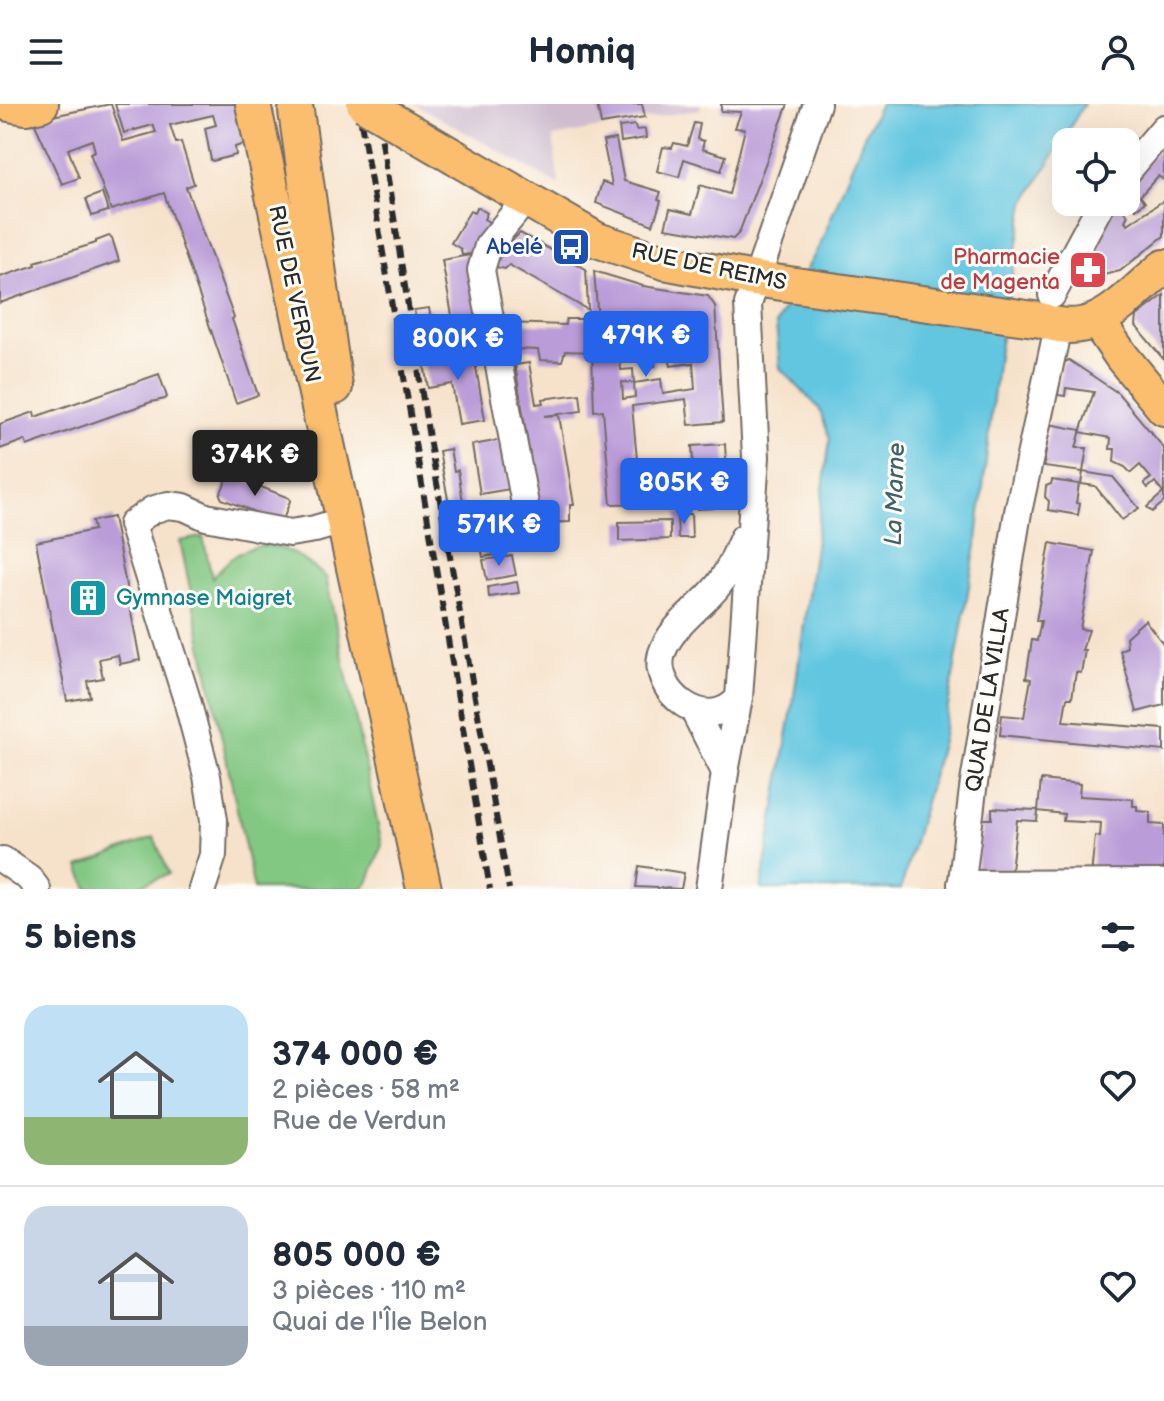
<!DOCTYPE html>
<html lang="fr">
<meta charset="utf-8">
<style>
:root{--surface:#fff;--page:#f6f6f7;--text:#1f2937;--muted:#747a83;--line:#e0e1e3;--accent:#2563eb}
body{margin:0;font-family:"Balsamiq Sans",sans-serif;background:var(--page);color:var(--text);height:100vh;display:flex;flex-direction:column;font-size:30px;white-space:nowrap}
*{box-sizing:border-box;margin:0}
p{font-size:26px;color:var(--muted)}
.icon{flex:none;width:44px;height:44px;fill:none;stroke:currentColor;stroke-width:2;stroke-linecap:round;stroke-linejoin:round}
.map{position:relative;height:785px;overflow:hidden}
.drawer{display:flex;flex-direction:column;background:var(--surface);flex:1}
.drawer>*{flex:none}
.controls{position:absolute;left:1052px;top:24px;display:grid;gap:16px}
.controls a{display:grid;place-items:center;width:88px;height:88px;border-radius:16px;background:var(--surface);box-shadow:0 8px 32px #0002;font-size:40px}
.price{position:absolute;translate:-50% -68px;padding:0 18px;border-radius:8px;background:var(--accent);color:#fff;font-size:26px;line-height:52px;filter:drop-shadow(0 2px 4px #0008)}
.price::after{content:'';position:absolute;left:50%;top:48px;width:24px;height:18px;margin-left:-12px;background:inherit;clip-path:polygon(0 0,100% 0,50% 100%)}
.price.selected{background:#222;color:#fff}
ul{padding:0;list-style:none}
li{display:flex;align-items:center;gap:24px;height:200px;padding:0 24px}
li+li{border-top:2px solid var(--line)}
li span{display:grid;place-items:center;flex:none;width:224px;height:160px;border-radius:24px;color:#555}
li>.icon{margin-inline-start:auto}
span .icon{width:96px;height:96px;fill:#fffc;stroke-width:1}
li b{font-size:34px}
h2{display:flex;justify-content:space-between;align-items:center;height:96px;padding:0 24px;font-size:34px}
header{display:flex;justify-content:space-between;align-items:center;height:104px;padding:0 24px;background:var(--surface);font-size:36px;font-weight:600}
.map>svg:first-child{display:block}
.industrial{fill:#cfbdcf}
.green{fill:#82c782;stroke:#567956;stroke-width:2}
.water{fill:#62c6e0;stroke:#467886;stroke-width:2}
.building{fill:#ba9cd8;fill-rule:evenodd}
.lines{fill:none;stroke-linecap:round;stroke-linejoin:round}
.minor-casing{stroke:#726b63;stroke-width:30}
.major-casing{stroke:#726b63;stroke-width:38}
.minor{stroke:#fff;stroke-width:26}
.major{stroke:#fabe6e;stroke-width:34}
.rail{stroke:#2b2b2b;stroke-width:6;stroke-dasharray:12 6;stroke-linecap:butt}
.major-bridge-casing{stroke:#726b63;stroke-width:38;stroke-linecap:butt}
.major-bridge{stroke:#fabe6e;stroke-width:34}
.labels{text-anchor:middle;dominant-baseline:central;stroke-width:6;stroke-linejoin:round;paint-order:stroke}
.transit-label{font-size:22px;fill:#164399;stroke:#fdfcf7;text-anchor:end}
.health-label{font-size:22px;fill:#be3a42;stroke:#fdfcf7;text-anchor:end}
.street-label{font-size:22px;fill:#2b2b2b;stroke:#fdfcf7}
.culture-label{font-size:22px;fill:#0d838f;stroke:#fdfcf7;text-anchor:start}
.water-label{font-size:24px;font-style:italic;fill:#3e616a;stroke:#fdfcf7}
</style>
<header><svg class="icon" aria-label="menu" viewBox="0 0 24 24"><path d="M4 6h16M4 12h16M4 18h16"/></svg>Homiq<svg class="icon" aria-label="person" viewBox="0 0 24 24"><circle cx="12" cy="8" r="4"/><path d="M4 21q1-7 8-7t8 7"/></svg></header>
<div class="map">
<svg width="1164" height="785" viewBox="0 0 1164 785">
<rect width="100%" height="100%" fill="#fdfcf7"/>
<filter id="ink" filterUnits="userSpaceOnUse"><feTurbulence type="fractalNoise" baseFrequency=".0125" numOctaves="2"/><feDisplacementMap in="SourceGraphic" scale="16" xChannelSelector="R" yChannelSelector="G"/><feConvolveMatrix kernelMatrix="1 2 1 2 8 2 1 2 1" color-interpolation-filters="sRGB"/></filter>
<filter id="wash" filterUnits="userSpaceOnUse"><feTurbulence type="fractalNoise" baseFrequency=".006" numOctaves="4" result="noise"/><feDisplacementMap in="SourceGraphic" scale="32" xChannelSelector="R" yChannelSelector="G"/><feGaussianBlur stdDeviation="1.8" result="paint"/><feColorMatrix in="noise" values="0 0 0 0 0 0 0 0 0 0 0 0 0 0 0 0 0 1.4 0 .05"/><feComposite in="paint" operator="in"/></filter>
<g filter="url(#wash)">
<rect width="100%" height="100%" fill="#f6e2ca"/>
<path class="industrial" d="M415,0H701L700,5L553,33L559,81Z"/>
<g class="green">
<path d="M203,433L212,474C219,467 226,457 235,452C270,428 299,451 326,473L382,741L368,779L361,785H254L180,437Z"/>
<path d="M154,733L169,770L130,785H88L79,763Z"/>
</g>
<path class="water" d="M880,0H1084L1025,99L998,251L977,436L942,637L901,785H761L794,592L830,335L819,304L780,264L776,220L820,141L863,34Z"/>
<g id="blocks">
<g class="building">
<path d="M111,0L123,37L156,28L153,21L124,29L115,0H236L244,40L235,43L236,51L213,57L211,56L205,24L216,21L213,11L170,21L176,39L181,38L194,80L186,83L234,214L232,215L258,291L236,299L164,89L111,106L90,49L95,47L92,36L68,45L79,74L62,80L33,16Z"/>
<path d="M597,0H642L645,13L601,20Z"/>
<path d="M721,0H788L739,129L733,135L665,124L670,105L692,110L700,81L729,90L745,25L735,24L741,8L721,7Z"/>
<path d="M694,19L700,20L697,35L704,37L702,45L726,52L721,67L684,55L679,73L657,67L663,43L672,44L674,39L687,42Z"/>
<path d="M635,21L636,26L645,25L646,34L621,38L619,23Z"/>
<path d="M616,35L624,77L661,88L658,96L661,97L653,121L596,99L602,78L612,81L603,37Z"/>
<path d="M1164,41V76L1158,72L1140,92L1145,98L1136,105L1126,92V81Z"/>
<path d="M102,89L108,107L92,112L86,95Z"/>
<path d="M1164,96V132L1120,167L1078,177L1071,170L1110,98H1118L1128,111L1125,117L1128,120Z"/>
<path d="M477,103L487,109L484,115L489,118L471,150L462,151L461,145L451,139L470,107L474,109Z"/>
<path d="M520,129L586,165L588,206L509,161L505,165L496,163L495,153Z"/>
<path d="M109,132L112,134L119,157L0,199V173L36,161L35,158L96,139V137Z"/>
<path d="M470,151L480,213L453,217L442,156Z"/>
<path d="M594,167L643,182L708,192L715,202L723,318L689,321L686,295L632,302L639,377L694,375L692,342L725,340L728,397H714V404L697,405V398L611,400L603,306L594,307L592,248L565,247L562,257L540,256L538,246L515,245L510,241L506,219L565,221L566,215H589L591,230L599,229ZM644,209L648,263L655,262L654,256L669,254L671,262L693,259L695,285L663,290L661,275L634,279L635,293L623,295L622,278L634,279L633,265L621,266L619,250L631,248L630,234L617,236L616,220L629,218V210ZM660,211H664V223H668L669,230H673L674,236L657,238L656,224L661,223ZM694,221L695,233L678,234L677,223Z"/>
<path d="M1164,191V256L1136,222L1137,212Z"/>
<path d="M429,204L432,221L418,224L414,206Z"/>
<path d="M473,246L485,316L459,320L452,280L428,284L423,253Z"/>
<path d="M1069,256L1118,289L1164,344V398L1152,408L1147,403L1163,389L1155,378L1148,384L1144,379L1151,374L1140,361L1131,369L1125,363L1114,358L1115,345H1110L1111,334L1080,328L1094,288L1066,284L1065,292L1058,291L1063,259Z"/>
<path d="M529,259L536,300L543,299L542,295L580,290L582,307L544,312L559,311L574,401H570V418L537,419L538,402L515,261Z"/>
<path d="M159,270L167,293L165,295L151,298L27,342L25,336L0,345V320L34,308L35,313Z"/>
<path d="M1049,320L1081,326L1076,344H1087L1083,368L1113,373L1139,404L1122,416L1095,382L1081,380L1083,368L1044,363Z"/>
<path d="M501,336L510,385L480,390L472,341Z"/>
<path d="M450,345L454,367L458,366L464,404L450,406L439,347Z"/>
<path d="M231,371L289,394L290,397L283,416L278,417L222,395L220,391L228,372Z"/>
<path d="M1052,376L1079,380L1076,399L1080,400L1078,411L1048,406L1049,397L1045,393L1046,382L1051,380Z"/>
<path d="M495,409L501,450L483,453L476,412Z"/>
<path d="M677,410H691L692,434H678Z"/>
<path d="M113,413L140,556L120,560L118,551L99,555L103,574L87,577L90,593L67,597L36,438L94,426L92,417Z"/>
<path d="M670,417V435L619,437V418Z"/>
<path d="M1050,439L1094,447L1080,525L1089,526L1082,546H1085L1081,569L1076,568L1072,594H1067L1063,617L1164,625V647L1000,631L1002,611L1024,613L1031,575L1026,574L1032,536L1037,537L1041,517H1036Z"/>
<path d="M512,452L516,471L487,476L483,456Z"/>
<path d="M517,478L519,489L489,493L488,483Z"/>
<path d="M1145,516L1164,541V601L1137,608L1120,546L1127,543L1126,533Z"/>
<path d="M1041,676L1080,680L1079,692L1133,695V702H1137V707L1150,708V720L1164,721V770L1091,772L1095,732L1100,733L1101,719L1063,717L1064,710L1038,707L1037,717L1017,716L1010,774L976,768L983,715H992V704L1038,706Z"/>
<path d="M639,762L684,769L681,785L636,783Z"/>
</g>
</g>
</g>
<g filter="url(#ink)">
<use href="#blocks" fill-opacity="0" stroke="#726b63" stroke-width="2"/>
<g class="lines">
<defs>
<g id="minor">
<path d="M1126,69L1164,24"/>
<path d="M1052,191L1102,98"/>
<path d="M525,400L481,166L488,142L526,95"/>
<path d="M739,594C707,633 650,586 662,549C671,522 700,504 717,483C729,469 735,451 743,434"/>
<path d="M694,607L725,668"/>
<path d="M3,756L29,774L37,785"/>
<path d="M961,780L1164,779"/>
<path d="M202,785L213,751L214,716L207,672L187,596L132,420L152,406L168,401L184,403L206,413L290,429L315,425L342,417"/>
<path d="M709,785L725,668L739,594L756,353L748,200L817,0"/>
<path d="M961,785L973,685L1018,408L1058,223"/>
</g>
<g id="major">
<path d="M9,0L26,3L41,0"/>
<path d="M253,0L424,785"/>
<path d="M296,7L335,283"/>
<path d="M456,54L597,136L664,158L754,175L1041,216C1096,238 1124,195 1164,163"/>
<path d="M1098,218L1122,253L1164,304"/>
</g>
</defs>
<use href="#minor" class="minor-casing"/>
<use href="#major" class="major-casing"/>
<use href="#minor" class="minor"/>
<use href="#major" class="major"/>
<g class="rail">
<path d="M358,0L490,785"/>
<path d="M376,0L430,340L509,785"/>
</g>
<defs>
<path id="major-bridge" d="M364,0L456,54"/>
</defs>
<use href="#major-bridge" class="major-bridge-casing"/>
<use href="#major-bridge" class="major-bridge"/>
</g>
</g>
<defs>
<symbol id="bus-square" viewBox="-11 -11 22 22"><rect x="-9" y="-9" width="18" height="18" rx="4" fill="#1a4fb4" stroke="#fdfcf7"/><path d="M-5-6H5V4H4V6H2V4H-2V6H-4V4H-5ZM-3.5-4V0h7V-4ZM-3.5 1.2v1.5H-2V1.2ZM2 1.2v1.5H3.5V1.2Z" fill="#fff"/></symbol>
<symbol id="pharmacy-square" viewBox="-11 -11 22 22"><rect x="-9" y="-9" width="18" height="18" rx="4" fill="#e0444e" stroke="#fdfcf7"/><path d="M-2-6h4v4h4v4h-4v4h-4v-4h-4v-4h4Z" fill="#fff"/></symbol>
<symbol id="building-square" viewBox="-11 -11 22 22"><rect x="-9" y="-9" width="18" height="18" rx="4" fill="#0f9aa8" stroke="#fdfcf7"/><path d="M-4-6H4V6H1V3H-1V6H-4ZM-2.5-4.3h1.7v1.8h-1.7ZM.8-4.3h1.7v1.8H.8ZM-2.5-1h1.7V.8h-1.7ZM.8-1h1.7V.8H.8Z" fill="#fff"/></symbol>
</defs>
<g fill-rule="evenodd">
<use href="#bus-square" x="549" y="121" width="44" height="44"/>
<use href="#pharmacy-square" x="1066" y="144" width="44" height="44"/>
<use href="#building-square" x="66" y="472" width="44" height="44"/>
</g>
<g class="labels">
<g class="transit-label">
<text x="543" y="143">Abelé</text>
</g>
<g class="health-label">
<text x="1060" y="153">Pharmacie<tspan x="1060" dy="25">de Magenta</tspan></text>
</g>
<g class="street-label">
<text transform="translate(709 163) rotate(12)">RUE DE REIMS</text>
<text transform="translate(294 190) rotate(78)">RUE DE VERDUN</text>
<text transform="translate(988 596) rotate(-81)">QUAI DE LA VILLA</text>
</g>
<g class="culture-label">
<text x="116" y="494">Gymnase Maigret</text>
</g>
<g class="water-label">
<text transform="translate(895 390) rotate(-88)">La Marne</text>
</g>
</g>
</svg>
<div class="controls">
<a><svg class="icon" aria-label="locate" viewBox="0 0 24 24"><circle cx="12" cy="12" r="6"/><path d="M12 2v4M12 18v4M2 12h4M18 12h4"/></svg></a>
</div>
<b class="price" style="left:646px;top:275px">479K €</b>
<b class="price" style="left:458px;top:278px">800K €</b>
<b class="price selected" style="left:255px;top:394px">374K €</b>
<b class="price" style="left:684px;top:422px">805K €</b>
<b class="price" style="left:499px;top:464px">571K €</b>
</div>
<section class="drawer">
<h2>5 biens<svg class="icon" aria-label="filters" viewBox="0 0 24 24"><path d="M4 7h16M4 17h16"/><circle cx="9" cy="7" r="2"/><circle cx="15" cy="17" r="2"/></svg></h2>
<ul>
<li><span style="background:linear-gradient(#bfe0f5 70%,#8fb573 0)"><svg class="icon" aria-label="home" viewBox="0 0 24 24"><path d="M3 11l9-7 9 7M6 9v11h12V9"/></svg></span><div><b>374 000 €</b><p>2 pièces · 58 m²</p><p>Rue de Verdun</p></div><svg class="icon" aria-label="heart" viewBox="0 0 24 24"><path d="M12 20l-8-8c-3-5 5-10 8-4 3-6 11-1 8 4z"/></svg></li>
<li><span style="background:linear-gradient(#c9d6e8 75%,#9aa5b1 0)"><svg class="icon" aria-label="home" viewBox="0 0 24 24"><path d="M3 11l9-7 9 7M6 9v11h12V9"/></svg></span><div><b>805 000 €</b><p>3 pièces · 110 m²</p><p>Quai de l'Île Belon</p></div><svg class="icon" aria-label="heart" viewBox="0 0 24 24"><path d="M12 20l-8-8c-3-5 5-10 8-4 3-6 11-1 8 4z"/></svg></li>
</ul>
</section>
